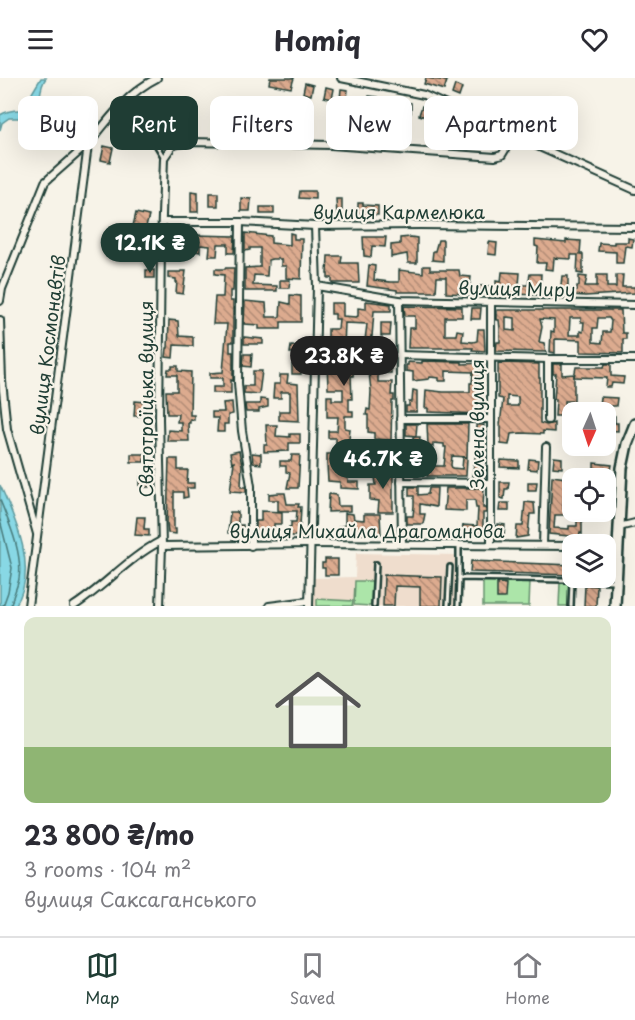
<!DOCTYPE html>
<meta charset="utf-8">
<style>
:root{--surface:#fff;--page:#f7f7f7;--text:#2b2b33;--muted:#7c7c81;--line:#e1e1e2;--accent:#1f3d34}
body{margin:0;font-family:"Playpen Sans",sans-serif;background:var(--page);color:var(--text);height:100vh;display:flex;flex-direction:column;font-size:22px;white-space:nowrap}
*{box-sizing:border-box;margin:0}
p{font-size:20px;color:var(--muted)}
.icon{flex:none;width:33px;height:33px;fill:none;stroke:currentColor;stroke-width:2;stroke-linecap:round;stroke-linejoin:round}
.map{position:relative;height:528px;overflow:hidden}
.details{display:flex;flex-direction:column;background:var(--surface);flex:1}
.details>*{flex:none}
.banner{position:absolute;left:18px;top:18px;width:600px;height:54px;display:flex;gap:12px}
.needle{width:39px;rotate:183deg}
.controls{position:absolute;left:562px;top:324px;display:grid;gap:12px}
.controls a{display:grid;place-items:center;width:54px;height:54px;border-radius:12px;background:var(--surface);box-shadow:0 6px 24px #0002;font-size:30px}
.price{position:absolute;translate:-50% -51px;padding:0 14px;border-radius:21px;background:var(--accent);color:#fff;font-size:20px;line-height:39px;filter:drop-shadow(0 2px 3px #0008)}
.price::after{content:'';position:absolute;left:50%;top:36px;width:18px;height:14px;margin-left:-9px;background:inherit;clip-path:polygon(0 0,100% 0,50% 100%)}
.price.active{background:#222;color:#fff}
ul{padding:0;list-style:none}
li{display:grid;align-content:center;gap:12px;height:318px;padding:0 24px}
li+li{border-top:2px solid var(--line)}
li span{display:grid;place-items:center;height:186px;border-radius:12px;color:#555}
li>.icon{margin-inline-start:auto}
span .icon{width:108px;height:108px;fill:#fffc;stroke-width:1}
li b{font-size:26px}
.tag{padding:0 21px;border-radius:12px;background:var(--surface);box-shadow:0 6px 24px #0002;font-size:21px;line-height:54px}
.tag.active{background:var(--accent);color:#fff}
header{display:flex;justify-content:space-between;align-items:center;height:78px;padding:0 24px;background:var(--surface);font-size:27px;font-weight:700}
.menu{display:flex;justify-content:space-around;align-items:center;height:84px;border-top:2px solid var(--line);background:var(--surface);font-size:16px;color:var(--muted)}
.menu a{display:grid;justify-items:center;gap:3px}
.menu .active{color:var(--accent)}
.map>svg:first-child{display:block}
.built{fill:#efddcd}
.park{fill:#ace5a9;stroke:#66916e;stroke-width:1.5}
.water{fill:#88d8e5;stroke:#5e9a9e;stroke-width:1.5}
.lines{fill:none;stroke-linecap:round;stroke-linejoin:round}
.shore{stroke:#497b7b;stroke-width:1.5}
.building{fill:url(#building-back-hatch);stroke:#1f3d34;stroke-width:1.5;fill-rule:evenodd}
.lane-casing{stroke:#1f3d34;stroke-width:8}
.street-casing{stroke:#1f3d34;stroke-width:10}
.secondary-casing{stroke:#1f3d34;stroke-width:14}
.lane{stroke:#f7f3e8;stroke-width:3}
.street{stroke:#f7f3e8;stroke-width:6}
.secondary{stroke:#f7f3e8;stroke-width:9}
.labels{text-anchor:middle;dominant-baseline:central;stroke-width:4.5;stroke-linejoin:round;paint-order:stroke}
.street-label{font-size:18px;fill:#1f3d34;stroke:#f7f3e8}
</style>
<header><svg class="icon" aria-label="menu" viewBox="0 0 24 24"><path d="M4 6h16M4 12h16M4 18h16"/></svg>Homiq<svg class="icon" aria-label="heart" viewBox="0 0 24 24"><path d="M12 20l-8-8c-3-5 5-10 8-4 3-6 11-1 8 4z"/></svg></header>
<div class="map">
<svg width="635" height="528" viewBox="0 0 635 528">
<defs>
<pattern id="building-back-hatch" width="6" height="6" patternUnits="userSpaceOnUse" patternTransform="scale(1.5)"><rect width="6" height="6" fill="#dcab8f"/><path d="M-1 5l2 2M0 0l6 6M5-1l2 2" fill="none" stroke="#b28c76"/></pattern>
</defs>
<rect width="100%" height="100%" fill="#f7f3e8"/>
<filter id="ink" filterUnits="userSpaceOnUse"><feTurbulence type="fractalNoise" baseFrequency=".0167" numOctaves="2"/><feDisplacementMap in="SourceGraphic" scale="12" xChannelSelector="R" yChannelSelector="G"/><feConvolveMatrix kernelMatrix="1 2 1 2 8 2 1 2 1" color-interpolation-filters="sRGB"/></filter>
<g filter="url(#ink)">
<path class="built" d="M356,475L457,477L455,528H312L313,500L355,499Z"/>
<g class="park">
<path d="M355,503H372L371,528L354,527Z"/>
<path d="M483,503H530L529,528H483Z"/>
<path d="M560,505H571V528H559Z"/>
<path d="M317,521L353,523L352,528H317Z"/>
</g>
<g class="water">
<path d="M41,0H46C37,12 43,24 34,37L23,40H9L2,45L0,52V37C9,32 19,31 29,33L32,15Z"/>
<path d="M0,407C16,442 39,493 15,528L0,527Z"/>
</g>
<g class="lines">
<g class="shore">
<path d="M0,422C9,445 23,475 19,501C17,510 12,519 11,528"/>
<path d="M0,442L12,490L8,514L3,528"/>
</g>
</g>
<g class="building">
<path d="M270,0H294L291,10L269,6Z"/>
<path d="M426,0L447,3L444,12L424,6Z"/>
<path d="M305,5L313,7L311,17L303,15Z"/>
<path d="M455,7L462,10L459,19L452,16Z"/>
<path d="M326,9L334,11L332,21L324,19Z"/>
<path d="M341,11L348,12L347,21H340Z"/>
<path d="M369,18L377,19L376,28H369Z"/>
<path d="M388,23L411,25V35L388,32Z"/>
<path d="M493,26L500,29L497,38L490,35Z"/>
<path d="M422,28L429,30L426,39L419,37Z"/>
<path d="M507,35L528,41L525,50L504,44Z"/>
<path d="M455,41L462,43L459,52L452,50Z"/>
<path d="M473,47L480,49L477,58L470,56Z"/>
<path d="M489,54L496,57L493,65L486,63Z"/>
<path d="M104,68L113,70L110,84L101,82Z"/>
<path d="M191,113L198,114V134H191Z"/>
<path d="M300,113H315V121L299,120Z"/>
<rect x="210" y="115" width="8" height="13"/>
<path d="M241,120L251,121L250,133H241Z"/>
<path d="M336,121H342V138H337Z"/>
<path d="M358,125H363V127L378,128V137L358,136Z"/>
<rect x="260" y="129" width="14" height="7"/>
<path d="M136,135L149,138L145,153L142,152L138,176L127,174Z"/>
<path d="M245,155L271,158V165L290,167V155L294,156V161H302L301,201L286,200V188H281V181H272L268,182L267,198L254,197L253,207L277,208V213H245V190L260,189V170H250V172L245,173Z"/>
<path d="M171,157L182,158L178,169L169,168Z"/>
<path d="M195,157L235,158L234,175H228V166H218L217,178H209L210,168L200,167V174L195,173Z"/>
<path d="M363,159H386L385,169L372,168L371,179L364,178Z"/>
<path d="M411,159L417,160V185H408L407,176L391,179V167L400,166V160Z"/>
<path d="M628,160L633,161L632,169L625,168L623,185H616V174L598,173L599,165L614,166V164H628Z"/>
<path d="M438,162H443V183L432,182L433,173H435Z"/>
<path d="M535,162L566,165V162L581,163L580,176H583V196L577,195L578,177H571V181L554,180L553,192L545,191L546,185H537L538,169L535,168Z"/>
<path d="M489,164L497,165L496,177L488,176Z"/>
<path d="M328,178H342L341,185H358L359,205H332V200H328V196H327Z"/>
<path d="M369,187L375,188L374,202L390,204H399V192L423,195V188H430V192H459L460,198L471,199L469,216L446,215V199H437L436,214H397V212L367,208Z"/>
<path d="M225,190H234L233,213H230V223H233V264H230V274H233V303L231,302V315H213V309H223V300H210V295L223,294L227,246H213L215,219H223L224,197L215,196V191H225Z"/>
<rect x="146" y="192" width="8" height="8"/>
<path d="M181,193H186L183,216L176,215L177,204H176V201L168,200V194H181Z"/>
<path d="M502,194L520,195L519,207H528L530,196H541L540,215H538V217L489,215V217L479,216V208H496V203L501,204Z"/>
<path d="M597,197H607V209H616V197H623L622,209H635V215L585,218L560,216L562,198H568V212L577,213V208H579V198L587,199L585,208H597Z"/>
<path d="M280,202H290L289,210H280Z"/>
<path d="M290,217L301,218V244H281V251H259V247L244,246L245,223L266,225L267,239H280L281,224L290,226Z"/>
<path d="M366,223L391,226V233H374L372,259L371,258L370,263L365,262L367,246L345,245L344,269L353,270V277H338V287H354L353,298H351L352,321H349V333H353V338H345V350L350,351L347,383L348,404H359V411L340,410V404L328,403L327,387V376H336V360H328V353H337L338,339H327V318H332V322H343V311H328L327,284L330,285V261H328V251H338L339,241H335V236H331V225H343V238L356,239L358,238V230L366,231Z"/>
<path d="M404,228L462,229V239H445V257H456L457,252L463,253L462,263L473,264L477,263L478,251H484L485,273L472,272L473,270H408L409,250H415V238H405Z"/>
<path d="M472,230H481L480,241H471Z"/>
<path d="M497,232H621L622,255H626V261H623V275L581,274V262L555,261V275L550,274L551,253L554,254V242L540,241L542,249L539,264L544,265L546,274L496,273L497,264H500V251L499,242H497ZM506,239L515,240V253L506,252ZM570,240H581V244H584L583,254L580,253V257H569ZM598,240H609L611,243L610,254H603L602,265L593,264V250H597Z"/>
<path d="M169,242L178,243L179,258L193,259V268L174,267L173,280L166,279L167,270H168Z"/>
<path d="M381,245H391L390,258H381Z"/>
<path d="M244,259L263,261V266H244Z"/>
<path d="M381,267L391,268V278L372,277L373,271H381Z"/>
<path d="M291,268L302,269V275H290Z"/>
<path d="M244,276H252L251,289L243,288Z"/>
<path d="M422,283L462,284V286L483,285L480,326H484L483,336L428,334V330H425L426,312L443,314H470V305H472L473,294L446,293V303H439V300L430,299L429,301L413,303V294L406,293V287H408V284L422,285Z"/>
<path d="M368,285L391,286V295H378V304H392L391,317H394V323H392L391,362L374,361V355L368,354V337H366L367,331L370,332L371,313Z"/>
<path d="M498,285L539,286V300H540V345L547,347L554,345V354L543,353V356L521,355L511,356L509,367L501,366V348L500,347L503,321L498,320ZM507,318L518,319V328H507Z"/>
<path d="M292,286L301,287V296H292Z"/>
<path d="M553,286H562V297L574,296V323H565V332H573V338H555L556,321H554L556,296H553Z"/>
<path d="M605,286H611V298L624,299L623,306L612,305L611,309H606L607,300L574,299L576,289H604Z"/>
<path d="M172,288H178V293L191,294L190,337H194V342L190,341V345H188L189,363H167L168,352L181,353V344H177L178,336H167L166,313H177V297H167L168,291H172Z"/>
<path d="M253,293H262L259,316L244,315V308H253Z"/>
<path d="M280,297H288L287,305L298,306L299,343L279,342V333H290V314H281V320H273L274,306H280Z"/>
<path d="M413,312L417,313V334H406V328H409V324H412Z"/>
<path d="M600,319L617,320L616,328H608V334H602V327H599Z"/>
<path d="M260,321L268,322V329L259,331V334H246L245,326H260Z"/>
<path d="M135,323L146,324V326H150L149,335H142V338H134Z"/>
<path d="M232,324L233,336L228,337V346H224V354H217L218,340H212V334H224L223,325Z"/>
<path d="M606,337L615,338V345H618V353L606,352Z"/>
<path d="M406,346H417L416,358L406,357Z"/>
<path d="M427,346H468L467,379L452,378L451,387L452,390L462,391L463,379L467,380L466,398H427L429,388H444L446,369H444V366L433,365V369L428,368Z"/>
<path d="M266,347H277L276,358L290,359V356H300V365H289V373L264,374V367H267Z"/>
<path d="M476,347H484L483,356H476Z"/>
<path d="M413,359H420L419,371L413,370Z"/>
<path d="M477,369L486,370V379H482L481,388H486L485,399L472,398Z"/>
<path d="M239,373L242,387L241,409H246V414L230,413L234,384L232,385L230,375Z"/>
<path d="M375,373H393L392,381L375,382Z"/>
<path d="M252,375L261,376V386L253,385Z"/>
<path d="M131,376H149V381H144V384H131Z"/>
<path d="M292,377H300L298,410H287L290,395L286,394V388H280V383H291Z"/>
<path d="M554,379L562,380V390L553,389Z"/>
<path d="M169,381H178V392H188L187,405H194V410H187L188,419L183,420V414H174V451H176V456L168,455L167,445Z"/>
<path d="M529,381L538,382L537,392L528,391Z"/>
<path d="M501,382L519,383V390L500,389Z"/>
<path d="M594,385L612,387L611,392H608L607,400H602V393L594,391Z"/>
<path d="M374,390L393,391V434H378L379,423L370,422V407H376Z"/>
<path d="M552,398L566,400V407L571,408V413L564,412L563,431H571L570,437H555L554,450L569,451V448H577V439H582V456L580,455L579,459L549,456Z"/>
<rect x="140" y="399" width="9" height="10"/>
<path d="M500,404H509L508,411H505L504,421L500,420Z"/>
<path d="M528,404H537L536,412H528Z"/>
<path d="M409,409H418V417L428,416L429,410H437L436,429L420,426V436H425L423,446H407V438H413L414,427V418H409Z"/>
<path d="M446,410H484L483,430H486V435H483V457L462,454L463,447L477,448L478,430H476L475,422H466V433L444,432Z"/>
<path d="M279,415H285L287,426H299L298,429H301L300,448H298V458H288L289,449H291V444H296L297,433H278V422H269V416Z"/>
<path d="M329,416L337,417L338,428H350V433L328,434Z"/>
<path d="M525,424L534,425L535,436H530L528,458L516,460L517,448H523Z"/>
<path d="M500,425H509V433H499Z"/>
<path d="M261,433L282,434V446H274V460L256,457V443H261Z"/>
<path d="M230,434H238V447H243V455H228Z"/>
<path d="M595,434L608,435V442L590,440L592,435L595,436Z"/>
<path d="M345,435L353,436L354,441L364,442V436H380L381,456H342V453H339V449L345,447Z"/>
<path d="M137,439H145L144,451H149V458L135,457Z"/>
<path d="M498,446L505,447L504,458L498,457Z"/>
<path d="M325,481H338V497H325V490H322V485H325Z"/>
<path d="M471,483L573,487V497L470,494Z"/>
<path d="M384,497L442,499L441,528H420V509L395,508L394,528H383Z"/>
<path d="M497,505L506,506L505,520H497Z"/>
<path d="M585,507L597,508L596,528H584Z"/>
</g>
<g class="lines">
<defs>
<g id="lane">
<path d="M126,25L143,45L163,78"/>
<path d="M459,500V468"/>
<path d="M374,528L376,486"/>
<path d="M448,528L450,489"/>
<path d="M458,528L459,500L615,503"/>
<path d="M571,528L572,502"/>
</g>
<g id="street">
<path d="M341,0L424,17L635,112"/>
<path d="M162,144H240L315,148L420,147L635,149"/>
<path d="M240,144L238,305L242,353L251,408V468"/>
<path d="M317,208L399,222L635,227"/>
<path d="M399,222L402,467"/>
<path d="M0,223L2,211L45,104L87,67"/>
<path d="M0,242L2,303L7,351L37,456"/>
<path d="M399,277L548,281H635"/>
<path d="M400,341H491"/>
<path d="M548,342V281"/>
<path d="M401,404L491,405"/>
<path d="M619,449L635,445"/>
<path d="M491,467V225"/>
<path d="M543,467L546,369"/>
<path d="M162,468L311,466L573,468"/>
<path d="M606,468H618"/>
<path d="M28,528L88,67C109,41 127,15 157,0"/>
<path d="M74,528C105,508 128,480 161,463"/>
<path d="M160,528L162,468L159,341L161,166L164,80L173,67L190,64L331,67L495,79L502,77L514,57"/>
<path d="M269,528L309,523"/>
<path d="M309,528L317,208L315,148"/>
</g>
<path id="secondary" d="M615,528L622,390L627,366L635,346"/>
</defs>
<use href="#lane" class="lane-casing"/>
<use href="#street" class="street-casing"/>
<use href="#secondary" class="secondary-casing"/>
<use href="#lane" class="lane"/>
<use href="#street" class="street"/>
<use href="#secondary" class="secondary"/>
</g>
</g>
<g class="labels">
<g class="street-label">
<text x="399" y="133">вулиця Кармелюка</text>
<text transform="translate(517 210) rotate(1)">вулиця Миру</text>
<text transform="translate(47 267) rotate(-83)">вулиця Космонавтів</text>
<text transform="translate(145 321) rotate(-90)">Святотроїцька вулиця</text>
<text transform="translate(476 346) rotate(-90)">Зелена вулиця</text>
<text x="367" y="452">вулиця Михайла Драгоманова</text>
</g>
</g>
</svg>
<div class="controls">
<a><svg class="needle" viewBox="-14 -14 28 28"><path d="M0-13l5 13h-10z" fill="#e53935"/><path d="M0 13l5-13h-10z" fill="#7c7c81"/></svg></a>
<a><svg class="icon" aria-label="locate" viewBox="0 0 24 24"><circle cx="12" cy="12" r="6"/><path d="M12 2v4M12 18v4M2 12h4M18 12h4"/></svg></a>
<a><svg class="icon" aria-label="layers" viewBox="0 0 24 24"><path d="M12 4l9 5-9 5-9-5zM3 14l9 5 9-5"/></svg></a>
</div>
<b class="price" style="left:150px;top:196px">12.1K ₴</b>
<b class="price active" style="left:344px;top:309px">23.8K ₴</b>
<b class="price" style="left:383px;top:412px">46.7K ₴</b>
<div class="banner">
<a class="tag">Buy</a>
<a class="tag active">Rent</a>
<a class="tag">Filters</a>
<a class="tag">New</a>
<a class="tag">Apartment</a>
</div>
</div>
<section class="details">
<ul>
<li><span style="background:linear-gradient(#dfe7d0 70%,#8fb573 0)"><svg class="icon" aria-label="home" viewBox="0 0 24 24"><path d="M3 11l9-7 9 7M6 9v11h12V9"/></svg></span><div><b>23 800 ₴/mo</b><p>3 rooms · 104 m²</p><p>вулиця Саксаганського</p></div></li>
</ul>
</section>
<nav class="menu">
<a class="active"><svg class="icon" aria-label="map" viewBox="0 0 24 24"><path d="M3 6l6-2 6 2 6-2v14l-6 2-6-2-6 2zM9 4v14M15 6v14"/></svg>Map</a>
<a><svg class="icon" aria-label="saved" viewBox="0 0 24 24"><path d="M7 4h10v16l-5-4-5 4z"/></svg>Saved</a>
<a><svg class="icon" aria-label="home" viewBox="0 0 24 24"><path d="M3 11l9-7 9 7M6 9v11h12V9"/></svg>Home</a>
</nav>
